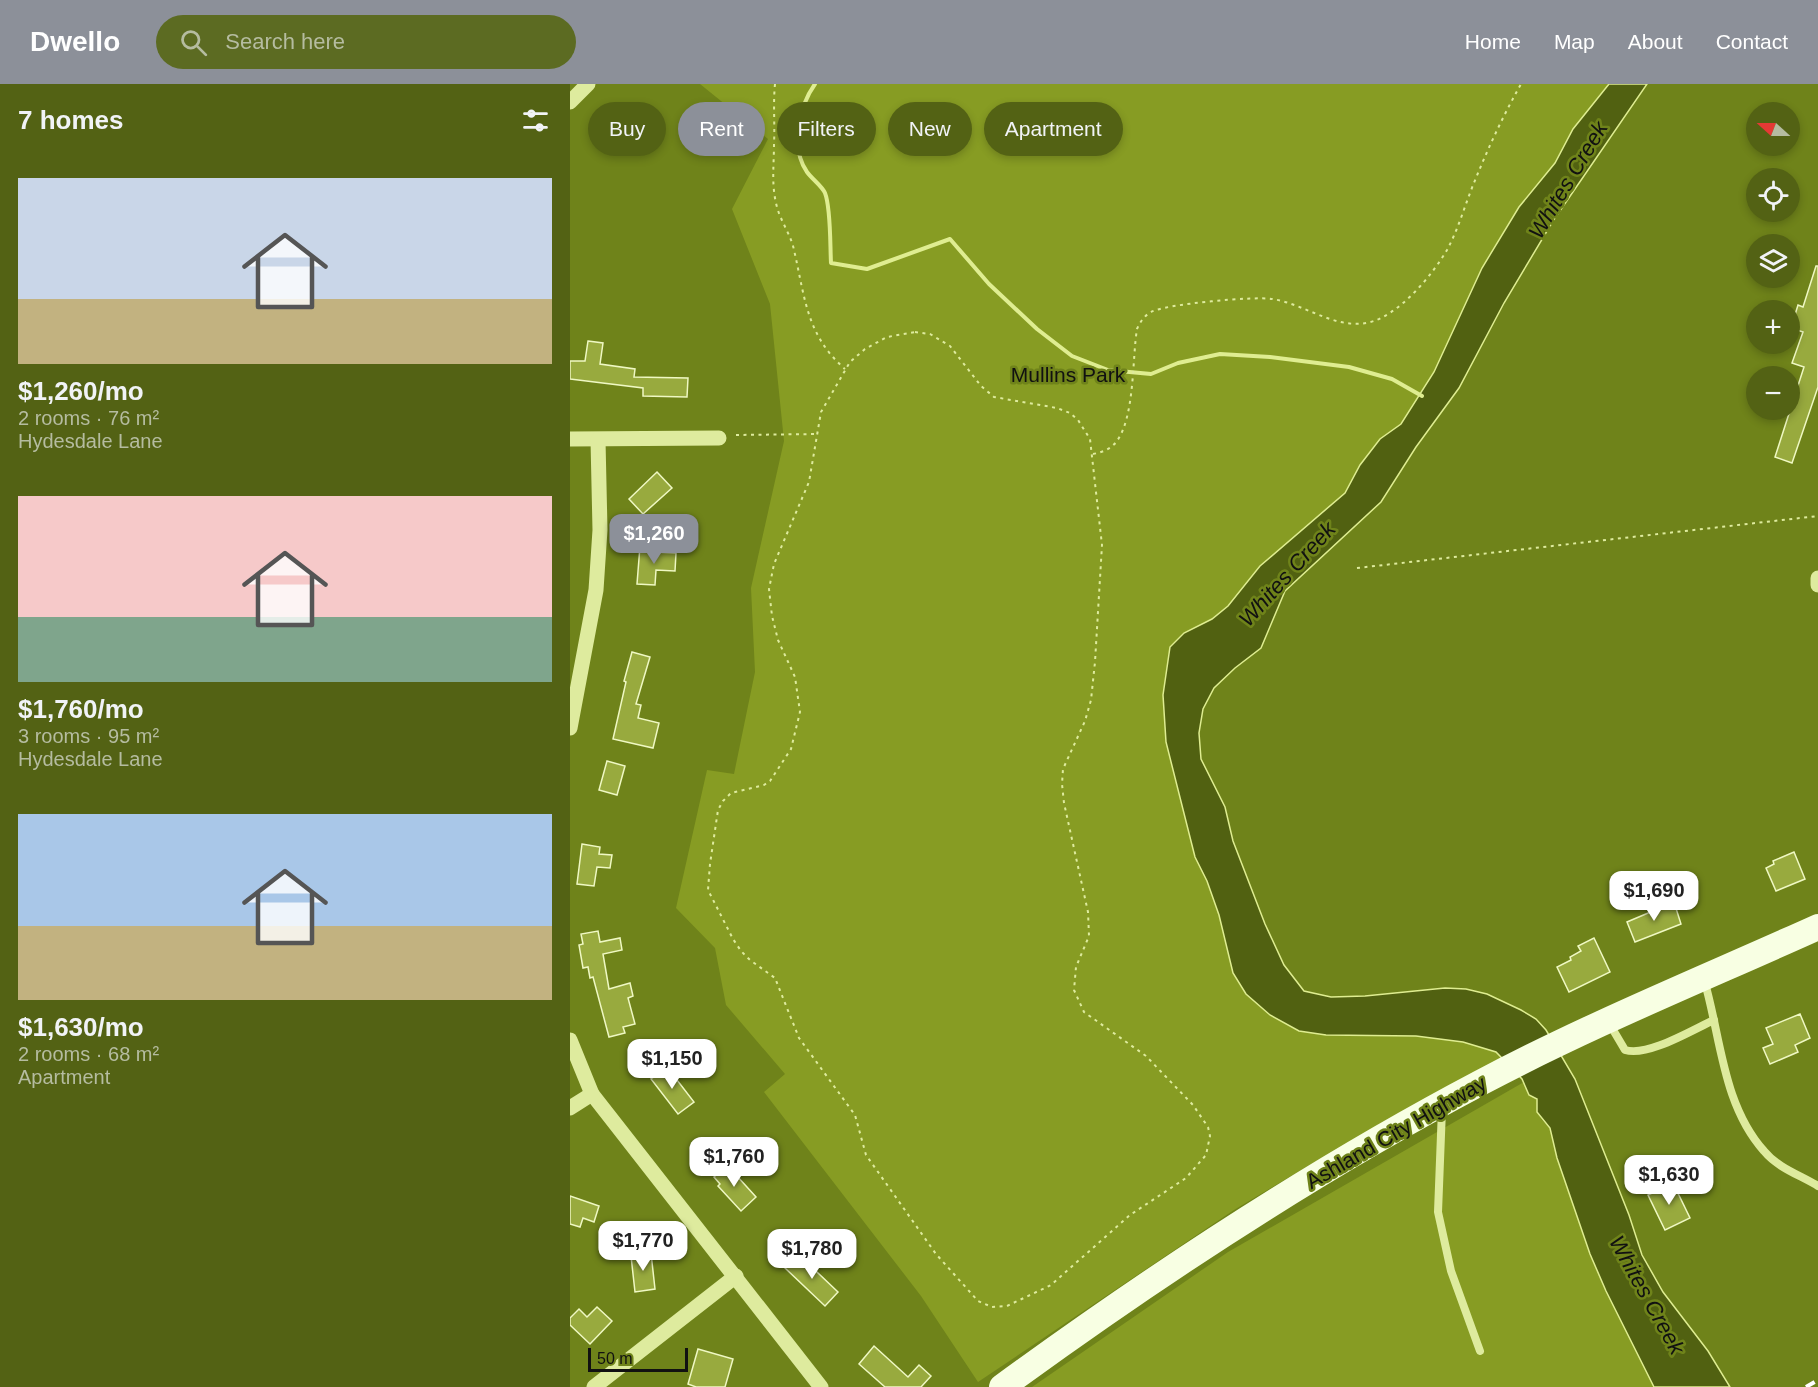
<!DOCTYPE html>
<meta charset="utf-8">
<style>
:root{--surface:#536214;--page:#5c6b22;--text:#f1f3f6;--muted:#b5bca0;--accent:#8c9099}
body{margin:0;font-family:Helvetica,sans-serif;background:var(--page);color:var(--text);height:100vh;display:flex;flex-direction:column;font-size:22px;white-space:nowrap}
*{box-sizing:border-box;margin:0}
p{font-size:20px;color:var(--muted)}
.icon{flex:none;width:33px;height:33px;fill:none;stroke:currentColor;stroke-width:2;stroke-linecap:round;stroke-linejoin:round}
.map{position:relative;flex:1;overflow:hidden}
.panel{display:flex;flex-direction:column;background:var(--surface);width:570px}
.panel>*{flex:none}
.guide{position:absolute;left:18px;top:18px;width:570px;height:54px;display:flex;gap:12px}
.needle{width:39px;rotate:291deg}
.tools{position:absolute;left:1176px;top:18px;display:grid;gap:12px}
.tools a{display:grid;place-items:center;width:54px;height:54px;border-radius:50%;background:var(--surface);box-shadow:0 3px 9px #0003;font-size:30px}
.scale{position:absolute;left:18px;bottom:15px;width:100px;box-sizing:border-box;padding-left:6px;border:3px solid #111;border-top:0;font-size:16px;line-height:21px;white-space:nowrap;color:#111;-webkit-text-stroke:4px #6f831a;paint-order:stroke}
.price{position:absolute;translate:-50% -51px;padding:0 14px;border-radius:12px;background:#fff;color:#222;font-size:20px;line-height:39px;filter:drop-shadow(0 2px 3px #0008)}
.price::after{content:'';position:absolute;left:50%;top:36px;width:18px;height:14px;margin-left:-9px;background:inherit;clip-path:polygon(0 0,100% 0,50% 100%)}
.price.on{background:var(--accent);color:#fff}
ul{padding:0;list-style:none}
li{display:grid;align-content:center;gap:12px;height:318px;padding:0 18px}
li span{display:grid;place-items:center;height:186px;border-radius:0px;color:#555}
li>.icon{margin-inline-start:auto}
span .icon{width:108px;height:108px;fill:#fffc;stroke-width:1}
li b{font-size:26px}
h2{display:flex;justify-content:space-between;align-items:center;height:72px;padding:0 18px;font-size:26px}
.tag{padding:0 21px;border-radius:27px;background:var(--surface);box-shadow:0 3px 9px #0003;font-size:21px;line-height:54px}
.tag.on{background:var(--accent);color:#fff}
header{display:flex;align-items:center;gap:36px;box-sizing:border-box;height:84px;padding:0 30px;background:var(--accent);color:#fff}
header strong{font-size:28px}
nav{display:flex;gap:33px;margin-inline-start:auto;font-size:21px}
.search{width:420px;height:54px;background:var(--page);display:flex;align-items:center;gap:15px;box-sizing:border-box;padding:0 21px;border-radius:33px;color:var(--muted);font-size:22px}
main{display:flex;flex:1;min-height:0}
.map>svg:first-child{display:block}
.green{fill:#879c23}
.water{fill:#516111;stroke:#dfed91;stroke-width:1.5}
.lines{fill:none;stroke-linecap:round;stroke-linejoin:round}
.stream{stroke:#dfed91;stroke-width:4}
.building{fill:#98aa3e;stroke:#eff8c3;stroke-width:1.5}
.path{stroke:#deeb9e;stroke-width:2;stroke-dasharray:3 4.5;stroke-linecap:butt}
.service{stroke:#deeb9e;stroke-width:8}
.minor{stroke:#deeb9e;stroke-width:15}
.primary{stroke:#f8ffe3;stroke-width:26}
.rail{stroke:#fff;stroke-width:4;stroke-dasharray:10 4.5;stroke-linecap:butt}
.labels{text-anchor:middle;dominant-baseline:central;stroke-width:5;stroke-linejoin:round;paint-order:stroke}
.park-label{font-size:21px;fill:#111;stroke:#6f831a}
.street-label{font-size:21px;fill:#111;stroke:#6f831a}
.water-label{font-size:22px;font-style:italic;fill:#111;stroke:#6f831a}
</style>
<header>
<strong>Dwello</strong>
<div class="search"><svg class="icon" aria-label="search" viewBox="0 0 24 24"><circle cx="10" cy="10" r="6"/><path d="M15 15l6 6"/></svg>Search here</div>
<nav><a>Home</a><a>Map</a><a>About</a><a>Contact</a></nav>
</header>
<main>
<section class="panel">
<h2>7 homes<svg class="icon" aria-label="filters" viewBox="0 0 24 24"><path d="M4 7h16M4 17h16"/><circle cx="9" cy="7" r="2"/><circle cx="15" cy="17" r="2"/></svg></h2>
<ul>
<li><span style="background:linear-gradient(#c9d6e8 65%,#c2b280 0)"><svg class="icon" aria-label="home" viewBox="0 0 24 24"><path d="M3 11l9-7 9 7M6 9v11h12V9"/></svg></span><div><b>$1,260/mo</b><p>2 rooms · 76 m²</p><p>Hydesdale Lane</p></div></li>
<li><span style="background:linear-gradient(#f6c9c9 65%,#7fa58c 0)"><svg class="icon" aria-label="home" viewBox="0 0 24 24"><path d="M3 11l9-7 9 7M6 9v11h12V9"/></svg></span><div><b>$1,760/mo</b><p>3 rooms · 95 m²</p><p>Hydesdale Lane</p></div></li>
<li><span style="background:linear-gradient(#a9c7e8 60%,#c2b280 0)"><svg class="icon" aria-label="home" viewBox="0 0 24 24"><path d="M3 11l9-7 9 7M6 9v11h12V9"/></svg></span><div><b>$1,630/mo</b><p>2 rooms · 68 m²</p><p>Apartment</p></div></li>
</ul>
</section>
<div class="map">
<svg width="1248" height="1303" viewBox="0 0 1248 1303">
<rect width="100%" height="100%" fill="#6f831a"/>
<g class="green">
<path d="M130,0H1051L844,332L773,423L668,529L609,652L736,941L887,943L935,973L736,1083L664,1126L408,1298L351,1212L194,1008L215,990L156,921L145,864L106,824L137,686L164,690L185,588L181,504L214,357L200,220L162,125L198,55Z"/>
<path d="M954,998L959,1011L968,1015L967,1023L971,1035L980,1044L987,1074L1020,1170L1036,1207L1084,1303H462L658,1168Z"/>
</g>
<path class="water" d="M1039,0H1077L983,137L934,219L889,304L846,363L811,418L715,507L691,564L665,584L644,604L633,625L629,649L631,675L655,723L663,757L695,840L714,881L734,907L761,913L795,912L875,904L896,905L917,910L951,926L966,935L976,946L1005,995L1059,1131L1072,1171L1093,1208L1138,1267L1160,1303H1084L1036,1207L1020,1170L987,1074L980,1044L967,1028V1015L959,1011L952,995L926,968L893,958L846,952L756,951L729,947L700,931L676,910L663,889L649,831L637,797L625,773L596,658L593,611L600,563L614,549L642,535L658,522L690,482L775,409L790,381L810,355L831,340L864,288L912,184L949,123L985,79L1003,45Z"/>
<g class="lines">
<path class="stream" d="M245,0C229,22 220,64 237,88C242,95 252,102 255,109C261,124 260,162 261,179L297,185L380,155L419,200L467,245L502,272L538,286L581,290L608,279L650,270L700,273L779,283L822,295L852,312"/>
</g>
<g class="building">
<path d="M1246,182H1248V303L1222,379L1205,373L1234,283L1222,279L1233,248L1221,244L1228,221L1233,223Z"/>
<path d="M18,257L33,259L30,280L65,285L64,293L118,294L117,313L73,312V304L0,295V277H15Z"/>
<path d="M87,388L102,404L73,430L59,415Z"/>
<path d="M70,462L84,463V468L106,469L105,487L86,486L85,501L67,500Z"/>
<path d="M62,568L80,573L66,620L71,621L68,634L89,639L83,664L43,655L56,598L54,597Z"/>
<path d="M37,677L55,682L47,711L29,706Z"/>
<path d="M12,760L30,763L29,770L42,771L40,784L27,783L24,802L7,800Z"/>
<path d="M1224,768L1235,795L1206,807L1196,784L1204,780L1203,777Z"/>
<path d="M1104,818L1111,840L1065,858L1057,838Z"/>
<path d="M28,847L30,858L50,854L52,866L33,870L39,905L60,899L63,912L58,914L65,940L53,943L55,949L39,953L23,893L20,894L18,883L13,884L9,861L13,860L11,850Z"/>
<path d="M1024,854L1040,888L999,908L987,883L1001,876L1000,873L1011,867L1008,862Z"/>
<path d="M1230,930L1240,954L1225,961L1228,968L1200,980L1193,964L1203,960L1196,944Z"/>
<path d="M97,983L124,1018L108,1030L81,995Z"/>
<path d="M157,1081L186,1113L171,1127L148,1102L150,1100L144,1093Z"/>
<path d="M1103,1099L1120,1134L1095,1146L1078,1111Z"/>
<path d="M0,1112L29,1122L24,1138L13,1134L10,1143L0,1140Z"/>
<path d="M81,1169L85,1205L65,1208L61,1172Z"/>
<path d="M228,1170L268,1208L255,1222L215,1184Z"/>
<path d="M27,1223L42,1237L20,1260L0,1241V1234L9,1225L17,1233Z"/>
<path d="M304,1262L338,1293L349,1281L361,1292L351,1303H315L289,1280Z"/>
<path d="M128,1265L163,1275L155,1303H126L118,1300Z"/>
</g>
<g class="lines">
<g class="path">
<path d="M205,0C203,20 205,40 204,60C204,82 201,101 207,123C211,138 221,151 224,166C235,213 236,251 275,285"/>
<path d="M345,248L360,250L380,262L411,302L424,313L487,324L500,329L508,336L520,355L532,461L525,578L521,616L515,637L493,685L492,700L494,719L518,828L519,852L506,883L504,906L514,928L576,972L623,1021L638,1043L640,1052L636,1071L616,1094L560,1131L481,1201L437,1222L422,1223L408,1217L366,1170L296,1071L285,1031L229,954L205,894L180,876L171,867L163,855L138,806L140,780L148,726L153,717L161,709L194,701L200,697L221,665L230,628L225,593L208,556L202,532L199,505L204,480L239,398L251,328L280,278L295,265L317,253Z"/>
<path d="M166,351L247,350"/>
<path d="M523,370C533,368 541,365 547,357C565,331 562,276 567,245C570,238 574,232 581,228C595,220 685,212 702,215C738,220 773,253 811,234C837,221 862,191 877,166C889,144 896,117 906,94C919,62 934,30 951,0"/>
<path d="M787,484L1248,432"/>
</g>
<g class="service">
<path d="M1135,899C1151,955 1153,1021 1194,1067C1208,1084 1230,1091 1248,1102"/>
<path d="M1039,939L1055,966C1078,973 1122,946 1144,936"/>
<path d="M872,1025L868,1128L881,1187L910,1267"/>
</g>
<g class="minor">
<path d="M0,18L18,0"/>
<path d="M0,355L149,354"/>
<path d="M1248,494V501"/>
<path d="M0,644L26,506L30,446L28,356"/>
<path d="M0,956L22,1010L251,1303"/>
<path d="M0,1024L22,1010"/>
<path d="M24,1303L166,1192"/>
</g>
<path class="primary" d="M432,1303C584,1192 743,1087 910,999C1019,941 1135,894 1248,843"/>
<path class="rail" d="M1236,1303L1248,1296"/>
</g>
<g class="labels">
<g class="park-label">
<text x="498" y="290">Mullins Park</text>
</g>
<g class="street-label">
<text transform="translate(826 1048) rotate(-30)">Ashland City Highway</text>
</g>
<g class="water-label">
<text transform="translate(998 96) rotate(-59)">Whites Creek</text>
<text transform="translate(717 490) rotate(-48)">Whites Creek</text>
<text transform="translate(1077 1211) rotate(61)">Whites Creek</text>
</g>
</g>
</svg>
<div class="tools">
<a><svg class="needle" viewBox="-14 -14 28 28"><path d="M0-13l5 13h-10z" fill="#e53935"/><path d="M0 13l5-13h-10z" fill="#b5bca0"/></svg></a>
<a><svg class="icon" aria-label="locate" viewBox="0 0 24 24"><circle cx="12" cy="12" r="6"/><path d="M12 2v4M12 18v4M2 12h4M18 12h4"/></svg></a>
<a><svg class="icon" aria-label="layers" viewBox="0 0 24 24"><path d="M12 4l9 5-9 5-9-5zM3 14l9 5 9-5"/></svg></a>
<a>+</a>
<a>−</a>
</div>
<div class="scale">50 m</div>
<b class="price on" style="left:84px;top:481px">$1,260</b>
<b class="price" style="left:1084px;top:838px">$1,690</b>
<b class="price" style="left:102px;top:1006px">$1,150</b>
<b class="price" style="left:164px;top:1104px">$1,760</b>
<b class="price" style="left:1099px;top:1122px">$1,630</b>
<b class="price" style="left:73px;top:1188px">$1,770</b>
<b class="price" style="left:242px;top:1196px">$1,780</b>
<div class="guide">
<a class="tag">Buy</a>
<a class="tag on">Rent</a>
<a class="tag">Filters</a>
<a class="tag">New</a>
<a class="tag">Apartment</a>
</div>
</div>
</main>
